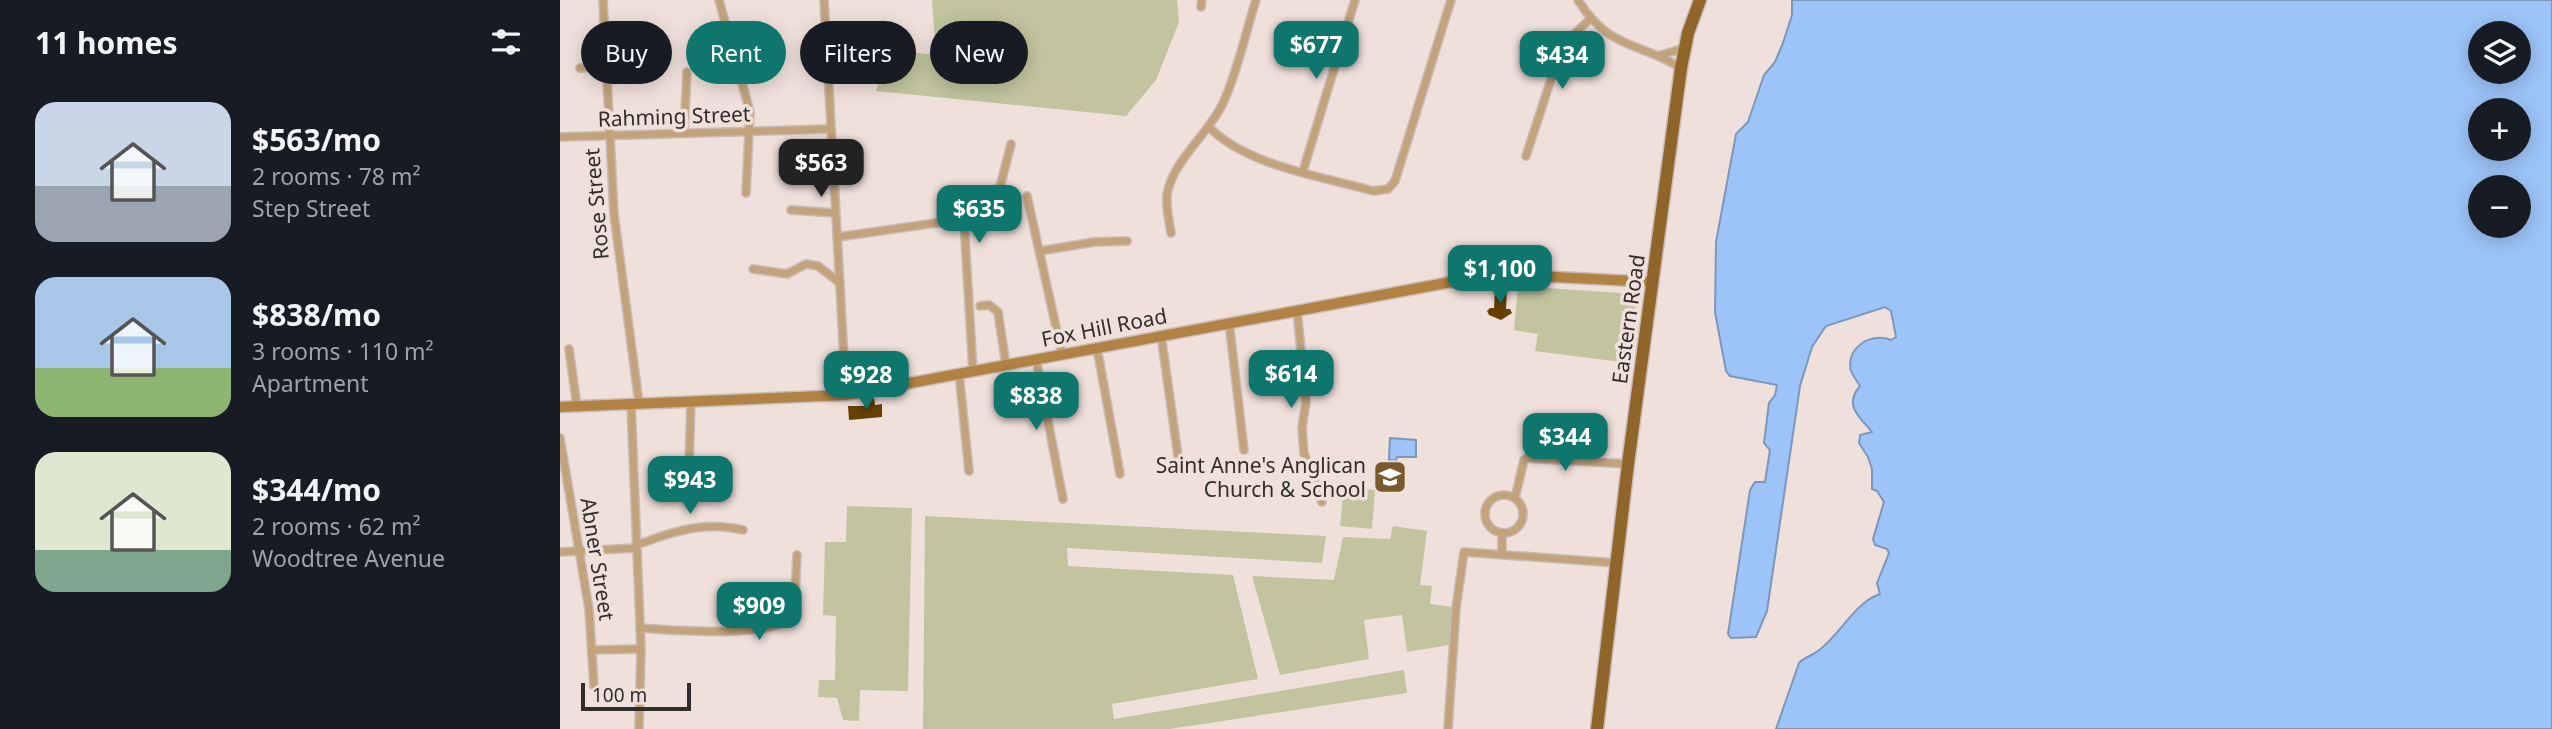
<!DOCTYPE html>
<meta charset="utf-8">
<style>
:root{--surface:#171b24;--page:#20242c;--text:#f1f3f6;--muted:#9ea1a6;--accent:#0f766e}
body{margin:0;font-family:"Noto Sans",sans-serif;background:var(--page);color:var(--text);height:100vh;display:flex;flex-direction:column;font-size:26px;white-space:nowrap}
*{box-sizing:border-box;margin:0}
p{font-size:23px;color:var(--muted)}
.icon{flex:none;width:38px;height:38px;fill:none;stroke:currentColor;stroke-width:2;stroke-linecap:round;stroke-linejoin:round}
.map{position:relative;flex:1;overflow:hidden}
.sheet{display:flex;flex-direction:column;background:var(--surface);width:560px}
.sheet>*{flex:none}
.banner{position:absolute;left:21px;top:21px;width:665px;height:63px;display:flex;gap:14px}
.buttons{position:absolute;left:1908px;top:21px;display:grid;gap:14px}
.buttons a{display:grid;place-items:center;width:63px;height:63px;border-radius:50%;background:var(--surface);box-shadow:0 4px 18px #0003;font-size:35px}
.scale{position:absolute;left:21px;bottom:18px;width:110px;box-sizing:border-box;padding-left:7px;border:4px solid #322d2b;border-top:0;font-size:19px;line-height:24px;white-space:nowrap;color:#322d2b;-webkit-text-stroke:5px #f0e0db;paint-order:stroke}
.price{position:absolute;translate:-50% -60px;padding:0 16px;border-radius:14px;background:var(--accent);color:#fff;font-size:23px;line-height:46px;filter:drop-shadow(0 2px 4px #0008)}
.price::after{content:'';position:absolute;left:50%;top:42px;width:21px;height:16px;margin-left:-10px;background:inherit;clip-path:polygon(0 0,100% 0,50% 100%)}
.price.selected{background:#222;color:#fff}
ul{padding:0;list-style:none}
li{display:flex;align-items:center;gap:21px;height:175px;padding:0 35px}
li span{display:grid;place-items:center;flex:none;width:196px;height:140px;border-radius:21px;color:#555}
li>.icon{margin-inline-start:auto}
span .icon{width:84px;height:84px;fill:#fffc;stroke-width:1}
li b{font-size:30px}
h2{display:flex;justify-content:space-between;align-items:center;height:84px;padding:0 35px;font-size:30px}
.pill{padding:0 24px;border-radius:32px;background:var(--surface);box-shadow:0 4px 18px #0003;font-size:24px;line-height:63px}
.pill.selected{background:var(--accent);color:#fff}
main{display:flex;flex:1;min-height:0}
.map>svg:first-child{display:block}
.green{fill:#c1c49e}
.water{fill:#9cc4f8;stroke:#7c97ba;stroke-width:2;fill-rule:evenodd}
.building{fill:#664104}
.lines{fill:none;stroke-linecap:round;stroke-linejoin:round}
.minor-casing{stroke:#cabcb8;stroke-width:10}
.secondary-casing{stroke:#cabcb8;stroke-width:13}
.trunk-casing{stroke:#cabcb8;stroke-width:15}
.minor{stroke:#c3a37c;stroke-width:7}
.secondary{stroke:#b18243;stroke-width:10}
.trunk{stroke:#90652a;stroke-width:12}
.labels{text-anchor:middle;dominant-baseline:central;stroke-width:7;stroke-linejoin:round;paint-order:stroke}
.street-label{font-size:21px;fill:#322d2b;stroke:#f0e0db}
.poi-label{font-size:21px;fill:#322d2b;stroke:#f0e0db;text-anchor:end}
</style>
<main>
<section class="sheet">
<h2>11 homes<svg class="icon" aria-label="filters" viewBox="0 0 24 24"><path d="M4 7h16M4 17h16"/><circle cx="9" cy="7" r="2"/><circle cx="15" cy="17" r="2"/></svg></h2>
<ul>
<li><span style="background:linear-gradient(#c9d6e8 60%,#9aa5b1 0)"><svg class="icon" aria-label="home" viewBox="0 0 24 24"><path d="M3 11l9-7 9 7M6 9v11h12V9"/></svg></span><div><b>$563/mo</b><p>2 rooms · 78 m²</p><p>Step Street</p></div></li>
<li><span style="background:linear-gradient(#a9c7e8 65%,#8fb573 0)"><svg class="icon" aria-label="home" viewBox="0 0 24 24"><path d="M3 11l9-7 9 7M6 9v11h12V9"/></svg></span><div><b>$838/mo</b><p>3 rooms · 110 m²</p><p>Apartment</p></div></li>
<li><span style="background:linear-gradient(#dfe7d0 70%,#7fa58c 0)"><svg class="icon" aria-label="home" viewBox="0 0 24 24"><path d="M3 11l9-7 9 7M6 9v11h12V9"/></svg></span><div><b>$344/mo</b><p>2 rooms · 62 m²</p><p>Woodtree Avenue</p></div></li>
</ul>
</section>
<div class="map">
<svg width="1992" height="729" viewBox="0 0 1992 729">
<rect width="100%" height="100%" fill="#f0e0db"/>
<g class="green">
<path d="M372,0H617L619,22L596,80L566,116L316,91L329,50L376,55Z"/>
<path d="M958,286L1077,294L1069,363L975,351L978,334L954,330Z"/>
<path d="M784,487L815,490L812,529L780,526Z"/>
<path d="M287,506L352,508L348,691L300,690L299,721L283,720L277,698L258,697L259,680H275L276,616L263,615L265,542H286Z"/>
<path d="M365,516L766,536L762,563L507,548L508,566L673,575L698,679L552,704L554,719L844,670L847,693L610,729H363Z"/>
<path d="M833,526L867,531L860,585L872,586L870,604L892,607L889,645L847,652L842,615L804,620L809,659L720,675L692,576L774,580L783,537L830,539Z"/>
</g>
<g class="water">
<path d="M1232,0H1992V729H1216L1239,663C1245,657 1251,656 1258,651C1280,635 1295,602 1320,594L1317,583L1329,553L1327,549L1315,545L1313,539L1324,502L1317,491L1312,489V469L1308,457L1299,443L1300,435L1312,432C1300,417 1283,406 1300,386C1297,381 1293,376 1291,371C1285,347 1312,332 1331,340L1336,337L1331,311L1325,307L1266,326L1252,347L1240,386L1207,611L1196,637L1171,638L1168,634L1190,490L1195,482H1205L1210,450L1204,443L1209,403L1215,395L1217,385L1170,376L1166,371L1155,312L1156,242L1176,134L1188,122L1204,75L1215,62L1223,43L1232,15ZM1920,33H1958V72H1920ZM1920,110H1958V149H1920ZM1920,187H1958V226H1920Z"/>
<path d="M830,438L856,440V457H837L836,461L829,460Z"/>
</g>
<g class="building">
<path d="M935,289L947,290L946,309H950L952,313L941,320L929,315L927,311L930,308H934Z"/>
<path d="M314,398L315,405L322,404V417L289,420L288,406H304V401Z"/>
</g>
<g class="lines">
<defs>
<g id="minor">
<path d="M43,0L54,214L79,403"/>
<path d="M159,0L190,112L186,193"/>
<path d="M264,0L286,395"/>
<path d="M1018,0C1050,51 1078,41 1121,68"/>
<path d="M641,7L642,0"/>
<path d="M1101,55L1125,48"/>
<path d="M20,68L46,67"/>
<path d="M650,128C688,166 761,176 813,191L828,189L835,181L891,0"/>
<path d="M124,133L127,72"/>
<path d="M0,137L270,129"/>
<path d="M966,156L999,55L1010,38L1030,19"/>
<path d="M743,171L795,0"/>
<path d="M467,196L502,354"/>
<path d="M231,210L276,213"/>
<path d="M611,233C609,221 606,208 607,195C612,161 649,134 663,103C678,71 685,34 696,0"/>
<path d="M278,237L383,222"/>
<path d="M480,251L534,242L567,241"/>
<path d="M193,269L227,274L246,264L258,266L280,283"/>
<path d="M420,306L429,305L438,312L446,365"/>
<path d="M737,310L746,402L742,428L744,453L762,502"/>
<path d="M669,322L684,450"/>
<path d="M601,335L620,470"/>
<path d="M537,348L560,474"/>
<path d="M9,349L17,406"/>
<path d="M476,359L503,499"/>
<path d="M413,371L403,204L406,195L430,192L440,187L451,144"/>
<path d="M399,373L409,471"/>
<path d="M71,403L81,649L79,729"/>
<path d="M0,438L29,609L34,686"/>
<path d="M129,466L131,401"/>
<circle cx="944" cy="514" r="19"/>
<path d="M955,498L964,460L967,458L1068,464"/>
<path d="M942,533V553"/>
<path d="M76,544C86,543 92,539 102,536C131,527 153,523 183,530"/>
<path d="M0,552L76,548"/>
<path d="M80,628C113,630 211,639 234,616L237,555"/>
<path d="M32,650L81,649"/>
<path d="M888,729L896,608L904,552L1057,563"/>
</g>
<path id="secondary" d="M0,407L286,395L918,277L975,276L1093,282"/>
<path id="trunk" d="M1037,729L1068,464L1121,68L1128,33L1140,0"/>
</defs>
<use href="#minor" class="minor-casing"/>
<use href="#secondary" class="secondary-casing"/>
<use href="#trunk" class="trunk-casing"/>
<use href="#minor" class="minor"/>
<use href="#secondary" class="secondary"/>
<use href="#trunk" class="trunk"/>
</g>
<defs>
<symbol id="school-square" viewBox="-11 -11 22 22"><rect x="-9" y="-9" width="18" height="18" rx="4" fill="#795a2f" stroke="#f0e0db"/><path d="M0-5L7-2L0 1L-7-2ZM-4 1L0 2.5L4 1V4Q0 6-4 4Z" fill="#fff"/></symbol>
</defs>
<g fill-rule="evenodd">
<use href="#school-square" x="811" y="458" width="38" height="38"/>
</g>
<g class="labels">
<g class="street-label">
<text transform="translate(114 116) rotate(-2)">Rahming Street</text>
<text transform="translate(36 204) rotate(-95)">Rose Street</text>
<text transform="translate(1068 319) rotate(-82)">Eastern Road</text>
<text transform="translate(544 327) rotate(-11)">Fox Hill Road</text>
<text transform="translate(38 559) rotate(81)">Abner Street</text>
</g>
<g class="poi-label">
<text x="806" y="465">Saint Anne's Anglican<tspan x="806" dy="24">Church &amp; School</tspan></text>
</g>
</g>
</svg>
<div class="buttons">
<a><svg class="icon" aria-label="layers" viewBox="0 0 24 24"><path d="M12 4l9 5-9 5-9-5zM3 14l9 5 9-5"/></svg></a>
<a>+</a>
<a>−</a>
</div>
<div class="scale">100 m</div>
<b class="price" style="left:756px;top:81px">$677</b>
<b class="price" style="left:1002px;top:91px">$434</b>
<b class="price selected" style="left:261px;top:199px">$563</b>
<b class="price" style="left:419px;top:245px">$635</b>
<b class="price" style="left:940px;top:305px">$1,100</b>
<b class="price" style="left:731px;top:410px">$614</b>
<b class="price" style="left:306px;top:411px">$928</b>
<b class="price" style="left:476px;top:432px">$838</b>
<b class="price" style="left:1005px;top:473px">$344</b>
<b class="price" style="left:130px;top:516px">$943</b>
<b class="price" style="left:199px;top:642px">$909</b>
<div class="banner">
<a class="pill">Buy</a>
<a class="pill selected">Rent</a>
<a class="pill">Filters</a>
<a class="pill">New</a>
</div>
</div>
</main>
